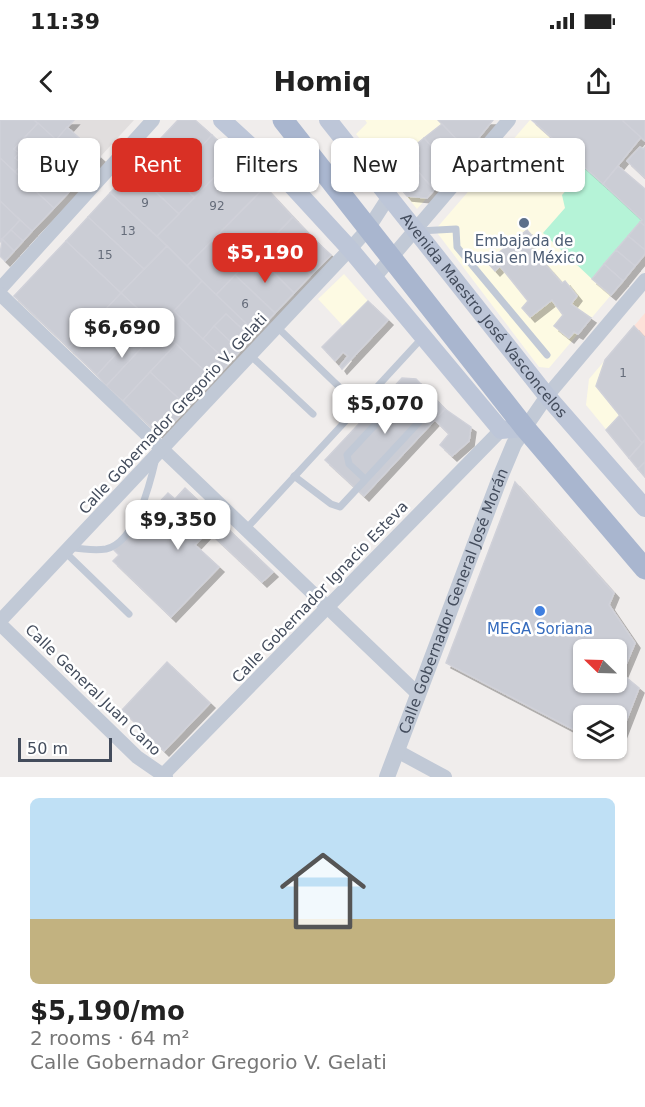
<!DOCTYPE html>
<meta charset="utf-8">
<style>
:root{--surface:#fff;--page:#f2f2f2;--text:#222;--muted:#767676;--line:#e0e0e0;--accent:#d93025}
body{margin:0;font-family:"DejaVu Sans",sans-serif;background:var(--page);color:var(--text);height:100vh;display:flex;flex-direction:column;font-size:22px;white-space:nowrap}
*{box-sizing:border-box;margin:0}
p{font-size:20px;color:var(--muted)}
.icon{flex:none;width:33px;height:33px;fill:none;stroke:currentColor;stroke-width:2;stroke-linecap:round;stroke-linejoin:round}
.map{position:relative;height:657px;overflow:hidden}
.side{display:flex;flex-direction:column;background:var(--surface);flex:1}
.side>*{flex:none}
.guide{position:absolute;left:18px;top:18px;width:609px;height:54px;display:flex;gap:12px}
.needle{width:39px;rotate:293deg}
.buttons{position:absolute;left:573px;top:519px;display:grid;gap:12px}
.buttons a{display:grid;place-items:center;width:54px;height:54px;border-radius:9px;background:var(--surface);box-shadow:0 2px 4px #0004;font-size:30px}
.scale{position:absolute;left:18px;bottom:15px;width:94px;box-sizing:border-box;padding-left:6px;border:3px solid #434c5c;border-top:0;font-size:16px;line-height:21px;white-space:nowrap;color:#434c5c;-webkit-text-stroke:4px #fff;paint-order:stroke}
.price{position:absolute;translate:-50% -51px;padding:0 14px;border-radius:12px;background:#fff;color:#222;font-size:20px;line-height:39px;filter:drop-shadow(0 2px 3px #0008)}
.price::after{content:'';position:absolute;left:50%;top:36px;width:18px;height:14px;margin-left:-9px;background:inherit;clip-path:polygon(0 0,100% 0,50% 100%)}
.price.on{background:var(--accent);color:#fff}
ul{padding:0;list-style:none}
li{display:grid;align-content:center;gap:12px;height:318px;padding:0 30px}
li+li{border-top:2px solid var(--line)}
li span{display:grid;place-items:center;height:186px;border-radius:9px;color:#555}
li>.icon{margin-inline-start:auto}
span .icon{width:108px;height:108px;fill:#fffc;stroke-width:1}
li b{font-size:26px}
.pill{padding:0 21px;border-radius:9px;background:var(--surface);box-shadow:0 2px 4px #0004;font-size:21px;line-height:54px}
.pill.on{background:var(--accent);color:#fff}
.status{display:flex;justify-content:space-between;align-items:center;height:42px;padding:0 30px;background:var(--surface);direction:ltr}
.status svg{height:16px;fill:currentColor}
header{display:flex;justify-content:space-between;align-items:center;height:78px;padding:0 30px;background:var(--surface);font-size:27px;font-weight:700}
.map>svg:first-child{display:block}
.commercial{fill:#fdfae3}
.education{fill:#e1dede}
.medical{fill:#fde2d9}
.green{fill:#b5f3d7}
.building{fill:#cbcdd5;stroke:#d0d1d9;stroke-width:1.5;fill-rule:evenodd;filter:url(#shadow)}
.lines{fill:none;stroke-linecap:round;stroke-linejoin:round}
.service{stroke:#c1c9d6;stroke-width:7}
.minor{stroke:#c1c9d6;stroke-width:14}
.tertiary{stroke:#c1c9d6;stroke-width:16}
.secondary{stroke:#bdc6d8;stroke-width:18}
.primary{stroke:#a9b6cf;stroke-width:21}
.service-dot{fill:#5c6f8a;stroke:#fff;stroke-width:2}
.shop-dot{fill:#3f7fe0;stroke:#fff;stroke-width:2}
.labels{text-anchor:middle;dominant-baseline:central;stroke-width:5;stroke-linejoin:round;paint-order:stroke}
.number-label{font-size:12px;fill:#656c7a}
.service-label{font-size:15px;fill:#4e5e75;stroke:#fff}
.street-label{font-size:15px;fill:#434c5c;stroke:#fff}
.shop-label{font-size:15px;fill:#366cbe;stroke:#fff}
</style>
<div class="status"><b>11:39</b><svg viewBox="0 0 49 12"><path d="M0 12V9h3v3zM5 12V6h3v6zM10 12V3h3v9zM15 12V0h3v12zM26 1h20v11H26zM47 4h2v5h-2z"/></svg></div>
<header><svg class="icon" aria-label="back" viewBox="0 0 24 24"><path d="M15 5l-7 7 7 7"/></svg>Homiq<svg class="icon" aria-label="share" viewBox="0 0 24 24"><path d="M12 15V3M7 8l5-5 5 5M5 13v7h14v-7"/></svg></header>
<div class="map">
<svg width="645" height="657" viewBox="0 0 645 657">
<defs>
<filter id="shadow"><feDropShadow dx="5" dy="5" stdDeviation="0" flood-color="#0004"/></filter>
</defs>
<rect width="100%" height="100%" fill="#f0edec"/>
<g class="commercial">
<path d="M365,0H438L442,4L408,32L419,46L416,49L434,70L417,89L356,14L367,3Z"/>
<path d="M530,0L642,100L592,158L611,175L549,248L539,247L435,110Z"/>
<path d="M344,154L368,181L343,206L318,179Z"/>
<path d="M634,206L645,218V357L586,285L589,259Z"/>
</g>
<path class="education" d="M74,0H134L100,37L67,7Z"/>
<path class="medical" d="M645,193V218L634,206Z"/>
<path class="green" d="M586,48L642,100L592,159L543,113L565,88L562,75Z"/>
<g class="building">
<path d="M0,0H34L38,3L14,29L19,33L15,38L22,44L15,52L0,38Z"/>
<path d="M34,0H74L56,20Z"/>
<path d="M178,0H195L212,15L173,57L147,33Z"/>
<path d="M438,0H493L468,31Z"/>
<path d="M532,0H622L641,17L603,64Z"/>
<path d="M624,0H645V21L623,1Z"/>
<path d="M38,3L89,50L68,73L49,56L44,63L15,38L19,33L14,29Z"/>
<path d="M442,4L468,31L452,49L424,18Z"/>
<path d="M67,7L100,37L89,50L56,20Z"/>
<path d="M212,15L234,37L195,78L173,57Z"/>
<path d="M424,18L452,49L434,70L416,49L419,46L407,32Z"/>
<path d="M640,27L643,29L645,27V58L627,41Z"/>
<path d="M407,32L419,46L397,64L385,50Z"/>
<path d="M147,33L195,78L179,94L132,50Z"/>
<path d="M234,37L265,67L187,146L157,116Z"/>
<path d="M0,38L54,88L32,111L0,81Z"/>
<path d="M22,44L44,63L49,56L68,73L54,88L15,52Z"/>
<path d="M618,46L645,69V106L640,102L642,100L603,64Z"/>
<path d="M416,49L434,70L427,78L407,76L397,64Z"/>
<path d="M132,50L179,94L157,116L110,73Z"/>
<path d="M265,67L293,97L216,175L187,146Z"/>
<path d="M110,73L167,126L144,149L88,97Z"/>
<path d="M0,81L20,100L0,122Z"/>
<path d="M88,97L144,149L121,173L66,121Z"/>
<path d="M293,97L316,121L296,141L311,155L294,173L256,135Z"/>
<path d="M20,100L32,111L23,121L11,110Z"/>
<path d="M640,102L645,106V130L628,116Z"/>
<path d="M11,110L23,121L14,131L2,119Z"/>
<path d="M527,110L535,119L528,125L562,163L565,161L577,176L571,184L591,198L578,214L574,212L569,218L554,206L563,195L552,180L530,197L522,188L528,181L500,146L495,151L487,142Z"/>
<path d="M628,116L645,130V134L635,146L616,130Z"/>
<path d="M2,119L14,131L5,141L0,136Z"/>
<path d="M66,121L121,173L69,228L14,176Z"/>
<path d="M316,121L331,135L311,155L296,141Z"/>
<path d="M167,126L202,161L174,191L229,243L214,260L159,208L156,212L146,203L150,200L121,173Z"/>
<path d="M616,130L635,146L623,161L604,144Z"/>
<path d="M256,135L294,173L275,193L235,155Z"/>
<path d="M604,144L623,161L611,175L592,159Z"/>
<path d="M235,155L275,193L256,213L216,175Z"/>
<path d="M202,161L256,213L252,218L226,194L203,219L174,191Z"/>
<path d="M121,173L150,200L146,203L156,212L147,222L136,212L97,255L69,228Z"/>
<path d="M368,181L388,200L342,249L340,246L348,236L343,232L335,241L322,227Z"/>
<path d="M226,194L252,218L240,231L214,206Z"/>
<path d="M214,206L240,231L229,243L203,219Z"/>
<path d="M634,206L645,218V320L642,323L596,266L605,240Z"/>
<path d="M159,208L176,224L123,281L106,266Z"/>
<path d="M136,212L147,222L106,266L97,255Z"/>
<path d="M176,224L214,260L188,287L150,252Z"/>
<path d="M150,252L188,287L161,316L123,281Z"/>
<path d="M402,258L416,259L445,289L364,376L325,340Z"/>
<path d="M445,289L471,307L469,321L452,336L440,325L449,314L435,300Z"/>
<path d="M620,295L642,323L629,338L606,310Z"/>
<path d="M645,320V342L638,349L629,338Z"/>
<path d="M645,342V357L638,349Z"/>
<path d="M515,362L614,473L609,485L635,523L622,554L639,568L616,627V596H584V615L446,543ZM584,530H616V562H584Z"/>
<path d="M185,368L273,452L262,462L208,411L195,425L219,447L171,497L113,441L119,435L114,430L168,373L175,379Z"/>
<path d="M167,542L210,583L164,631L122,590Z"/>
</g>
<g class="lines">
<g class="service">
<path d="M419,111L456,109L457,127L547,235"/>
<path d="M277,207L359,286"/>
<path d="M250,235L313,294"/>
<path d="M294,356L331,384L340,387L419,302L421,293L406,278L397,281L347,335L349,344L365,359"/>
<path d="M246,409L423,217"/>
<path d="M69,427C81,429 94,431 106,429C136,422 150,364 156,338"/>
<path d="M65,432L129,494"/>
</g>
<g class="minor">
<path d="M374,158L509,0"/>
<path d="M0,169L153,0"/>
<path d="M0,174L418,574"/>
<path d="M525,308L547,276L645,160"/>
<path d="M0,501L350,129L368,109L388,78"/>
<path d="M0,504L137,637L166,657"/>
<path d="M397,631L445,657"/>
<path d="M163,655L501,310"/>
</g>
<path class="tertiary" id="s1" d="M387,657L501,355L514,324L525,308"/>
<g class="secondary">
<path d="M222,0L282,55L350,129L501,310L525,308"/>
<path id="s2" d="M328,0L547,276L645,388"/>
</g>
<path class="primary" d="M283,0L525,308L645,449"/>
</g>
<circle class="service-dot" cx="524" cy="103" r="6"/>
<circle class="shop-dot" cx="540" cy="491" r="6"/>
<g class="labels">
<g class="number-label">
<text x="145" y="83">9</text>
<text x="217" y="86">92</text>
<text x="128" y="111">13</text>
<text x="105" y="135">15</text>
<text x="245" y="184">6</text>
<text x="623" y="253">1</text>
</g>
<g class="service-label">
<text x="524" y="121">Embajada de<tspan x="524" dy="17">Rusia en México</tspan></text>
</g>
<g class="street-label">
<text stroke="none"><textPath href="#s2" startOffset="250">Avenida Maestro José Vasconcelos</textPath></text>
<text transform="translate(173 294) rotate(-47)">Calle Gobernador Gregorio V. Gelati</text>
<text transform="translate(320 472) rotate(-46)">Calle Gobernador Ignacio Esteva</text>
<text stroke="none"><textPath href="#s1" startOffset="188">Calle Gobernador General José Morán</textPath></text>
<text transform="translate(93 570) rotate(44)">Calle General Juan Cano</text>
</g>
<g class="shop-label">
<text x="540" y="509">MEGA Soriana</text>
</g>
</g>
</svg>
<div class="buttons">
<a><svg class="needle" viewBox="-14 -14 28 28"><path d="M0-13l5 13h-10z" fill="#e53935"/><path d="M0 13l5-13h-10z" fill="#767676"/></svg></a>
<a><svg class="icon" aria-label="layers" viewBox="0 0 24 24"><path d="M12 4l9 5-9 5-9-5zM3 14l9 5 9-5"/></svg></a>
</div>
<div class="scale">50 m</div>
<b class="price on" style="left:265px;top:164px">$5,190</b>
<b class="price" style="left:122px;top:239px">$6,690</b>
<b class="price" style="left:385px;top:315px">$5,070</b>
<b class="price" style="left:178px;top:431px">$9,350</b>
<div class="guide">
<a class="pill">Buy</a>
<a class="pill on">Rent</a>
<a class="pill">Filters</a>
<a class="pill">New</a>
<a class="pill">Apartment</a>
</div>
</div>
<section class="side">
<ul>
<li><span style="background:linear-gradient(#bfe0f5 65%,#c2b280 0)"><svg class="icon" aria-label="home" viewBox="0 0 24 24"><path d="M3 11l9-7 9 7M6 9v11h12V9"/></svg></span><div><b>$5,190/mo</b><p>2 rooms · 64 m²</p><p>Calle Gobernador Gregorio V. Gelati</p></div></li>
</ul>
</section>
